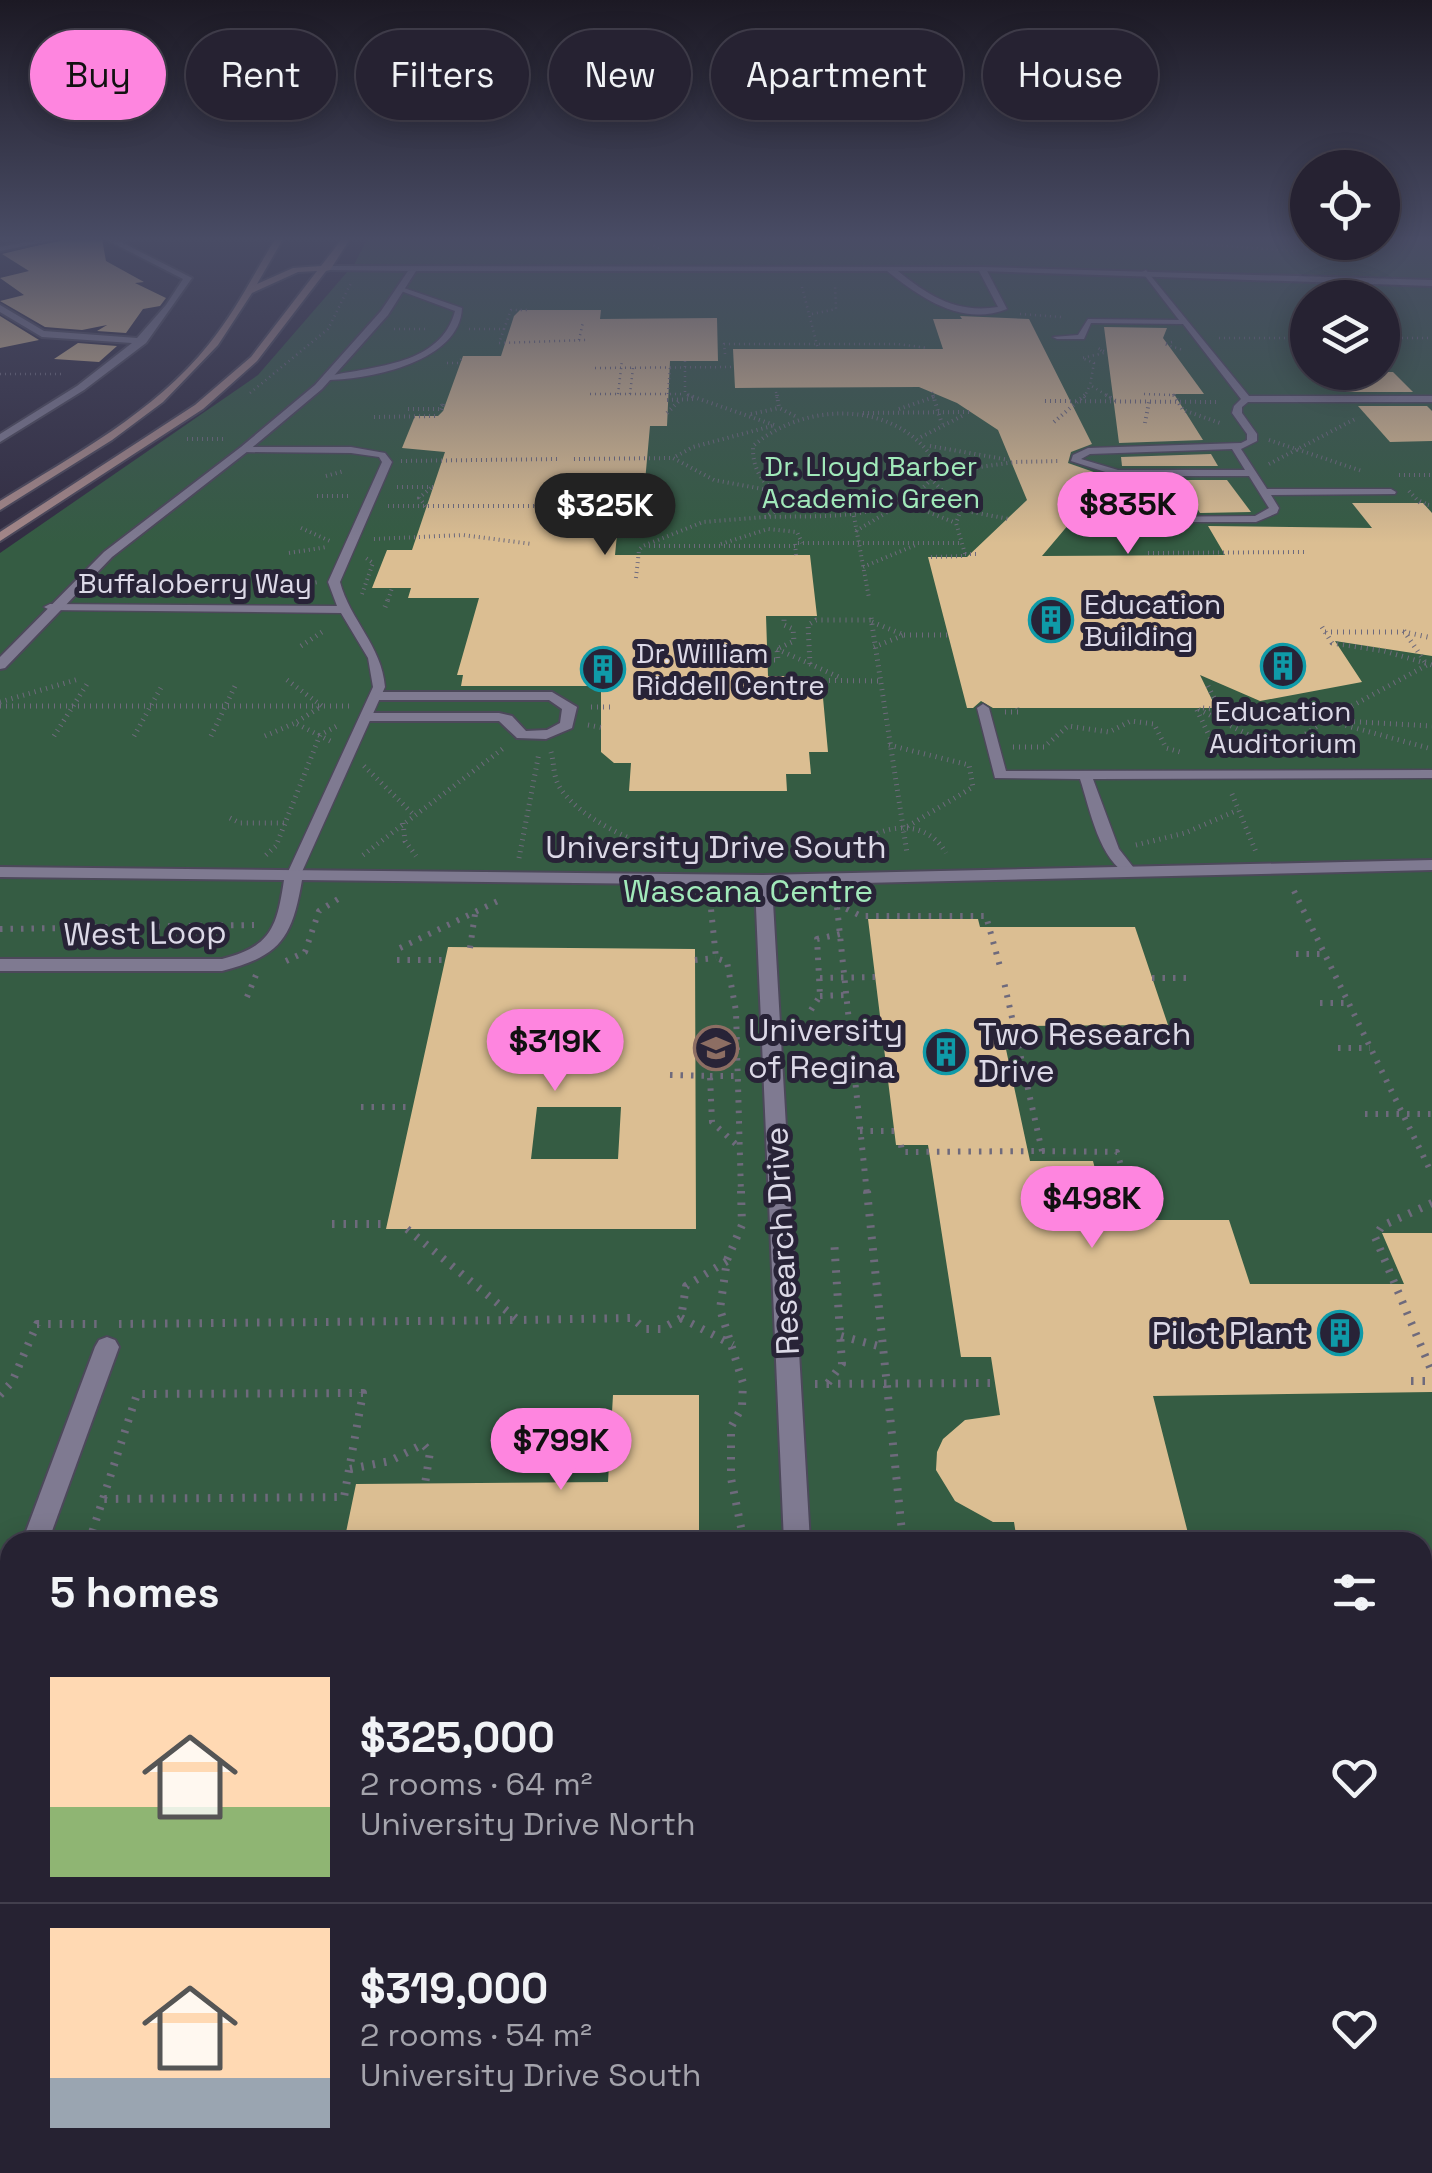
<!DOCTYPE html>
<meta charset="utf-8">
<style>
:root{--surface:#262232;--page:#2e2a3a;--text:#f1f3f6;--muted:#a4a4ac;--line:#423f4d;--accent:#fe85df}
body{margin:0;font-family:"Space Grotesk",sans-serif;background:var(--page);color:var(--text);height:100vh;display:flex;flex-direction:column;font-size:38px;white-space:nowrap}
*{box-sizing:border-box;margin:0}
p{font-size:32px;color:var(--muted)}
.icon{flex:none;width:55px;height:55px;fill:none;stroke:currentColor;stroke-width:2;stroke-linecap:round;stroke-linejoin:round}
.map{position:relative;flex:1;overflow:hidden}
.drawer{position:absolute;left:0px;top:1532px;width:1432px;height:642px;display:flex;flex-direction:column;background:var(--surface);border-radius:30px 30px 0 0;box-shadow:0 5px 25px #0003,0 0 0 2px var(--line)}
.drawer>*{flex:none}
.banner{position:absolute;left:30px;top:30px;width:1372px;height:90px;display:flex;gap:20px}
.tools{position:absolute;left:1290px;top:150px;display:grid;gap:20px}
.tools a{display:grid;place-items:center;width:110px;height:110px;border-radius:50%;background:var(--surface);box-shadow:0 5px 25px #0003,0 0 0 2px var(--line);font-size:50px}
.price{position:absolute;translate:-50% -85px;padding:0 22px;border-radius:35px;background:var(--accent);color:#111;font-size:32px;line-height:65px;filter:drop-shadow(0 2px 5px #0008)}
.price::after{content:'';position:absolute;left:50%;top:60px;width:30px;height:22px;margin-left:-15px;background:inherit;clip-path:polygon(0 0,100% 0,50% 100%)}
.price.selected{background:#222;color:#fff}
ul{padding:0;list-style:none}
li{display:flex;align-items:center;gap:30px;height:250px;padding:0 50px}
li+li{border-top:2px solid var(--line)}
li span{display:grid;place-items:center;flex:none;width:280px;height:200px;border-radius:0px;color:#555}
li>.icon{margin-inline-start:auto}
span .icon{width:120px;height:120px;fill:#fffc;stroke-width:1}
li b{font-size:42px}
h2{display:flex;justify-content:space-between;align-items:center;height:120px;padding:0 50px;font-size:42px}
.pill{padding:0 35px;border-radius:45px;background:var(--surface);box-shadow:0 5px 25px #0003,0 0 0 2px var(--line);font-size:35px;line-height:90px}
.pill.selected{background:var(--accent);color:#111}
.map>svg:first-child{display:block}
.green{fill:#355c43;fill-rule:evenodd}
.building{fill:#dbbe92;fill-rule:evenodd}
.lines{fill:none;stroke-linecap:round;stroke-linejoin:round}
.service-casing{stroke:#4c485a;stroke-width:3}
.pedestrian-casing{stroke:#4c485a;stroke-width:4}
.minor-casing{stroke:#4c485a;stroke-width:4}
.secondary-casing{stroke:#4c485a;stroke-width:4}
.path-far5{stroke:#6e6a7c;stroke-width:2.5;stroke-dasharray:1 4;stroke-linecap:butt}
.path-far4{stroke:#6e6a7c;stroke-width:4;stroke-dasharray:1 4;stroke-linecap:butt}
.path-far3{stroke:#6e6a7c;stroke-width:5;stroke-dasharray:1 5;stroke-linecap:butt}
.path-far2{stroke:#6e6a7c;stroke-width:6;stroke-dasharray:2.5 8;stroke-linecap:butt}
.path-far1{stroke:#6e6a7c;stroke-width:8;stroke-dasharray:2.5 9;stroke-linecap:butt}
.path{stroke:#6e6a7c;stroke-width:10;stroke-dasharray:4 11;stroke-linecap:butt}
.service{fill:#7f7a91;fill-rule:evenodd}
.pedestrian{fill:#7f7a91;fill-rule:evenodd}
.minor{fill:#7f7a91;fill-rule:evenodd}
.secondary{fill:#a48788;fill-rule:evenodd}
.labels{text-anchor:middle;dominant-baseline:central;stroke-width:10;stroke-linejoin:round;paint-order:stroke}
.far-park-label{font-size:28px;fill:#a1e9ba;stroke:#282337}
.far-street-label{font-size:28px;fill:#dcd9e7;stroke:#282337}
.far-poi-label{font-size:28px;fill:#dcd9e7;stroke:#282337;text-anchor:start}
.street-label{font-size:32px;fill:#dcd9e7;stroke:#282337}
.park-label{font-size:32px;fill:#a1e9ba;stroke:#282337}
.poi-label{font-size:32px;fill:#dcd9e7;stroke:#282337;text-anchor:start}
</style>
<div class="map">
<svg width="1432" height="2173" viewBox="0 0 1432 2173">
<rect width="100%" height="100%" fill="#322d42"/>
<path class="green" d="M367,239H1307L1308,242H1382L1383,239H1432V2173H0V553L258,375L355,263ZM1308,298H1382V372H1308ZM10,1542H1422V2165H10Z"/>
<g class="building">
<path d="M64,239H102L106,261L144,282L135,283L166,298L160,306L143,309L126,333L97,331L107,325L82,330L45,327L0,301L24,295L0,278L29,271L2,254Z"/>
<path d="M520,310H601L600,319L717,318L718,361H670L667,426H650L643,504H620L615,555H810L817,616H766L768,676H793V687H822L828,752H809L811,774H786L787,791H629L631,763H614L601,752V686H461L463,675H457L479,598H408L411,588H372L387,550H412L445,452L402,448L415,416H438L443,411L463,356H501L514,316Z"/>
<path d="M0,316L39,340L0,348Z"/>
<path d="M960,316L1029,319L1092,444L1071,452L1068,463L1108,477L1122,504H1086L1042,556L1225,555L1208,526L1372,528L1352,503H1423L1432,513V656L1335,641L1362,682L1260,701L1200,675L1216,708H993L981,701L973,708H967L928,557H967L1027,500L998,430L957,403L919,387L735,388L733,349H943L933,319H962Z"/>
<path d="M1104,327L1167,328L1163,338L1204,394H1174L1203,440L1119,443Z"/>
<path d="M78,343L117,346L99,362L54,359Z"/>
<path d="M1328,372H1393L1413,392H1346Z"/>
<path d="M1358,406H1427L1432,411V441L1390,442Z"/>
<path d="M1211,454L1218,466H1122L1121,457Z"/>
<path d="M1124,480H1227L1251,512L1200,513L1195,505L1127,504Z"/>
<path d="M868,919H978L980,927H1135L1168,1025L1001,1026L1030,1161H1093L1108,1220H1229L1250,1284H1404L1382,1233H1432V1392L1153,1396L1190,1541H1017L1014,1522H993L955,1501L936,1470L937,1452L943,1439L965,1420L1000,1415L991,1357H961L928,1145H896Z"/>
<path d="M448,947L695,949L696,1229H386ZM537,1107H621L618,1159H531Z"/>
<path d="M613,1395H699V1542H344L356,1484L608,1482Z"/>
</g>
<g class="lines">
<defs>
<g id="service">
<path d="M887,267H893C926,294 954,314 998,307L978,269L985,267L1007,309C962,327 921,298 887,271Z"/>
<path d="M1146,270L1249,396H1432V402H1248L1242,407V413L1257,434V441L1241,449L1267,489H1391L1396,492L1395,494L1271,495L1279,508L1277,513L1256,522H1128V518L1132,517L1255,516L1269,508L1249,476H1118L1071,461L1073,455L1088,448L1241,443L1247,440V434L1232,413L1234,406L1241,399L1183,324L1091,323L1084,339H1057L1053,337L1078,335L1088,319L1179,320L1142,272ZM1232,449L1245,470H1118L1081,459L1090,454Z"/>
<path d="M401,287L462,308C460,361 372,379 329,380V376C375,366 441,365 455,311L401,291Z"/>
<path d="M245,447H351L385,453L392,462L340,582C350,620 382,646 385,687L301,874L294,878L287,874L373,687L368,658L341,613L50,610L44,607L50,604L337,606L328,582L382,462L379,457L351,453L242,452V448Z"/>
<path d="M983,704L989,708L1006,771L1432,770V778L1093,779L1119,849L1137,872L1130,876C1099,861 1090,809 1080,779L995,778L977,708Z"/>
<rect x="0" y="1854" width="10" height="28"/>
</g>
<path id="pedestrian" d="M552,692L577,707L572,728L546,739L517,738L499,721H368L361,717L368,713H499L512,716L526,731L547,730L560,723L562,709L549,700H377L370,696L377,692Z"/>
<g id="minor">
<path d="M43,239H60L0,251V247Z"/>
<path d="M105,239H115L192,278L146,343L84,390L0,442V434L77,386L132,343L42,337L0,312V305L44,331L137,338L166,305L183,279Z"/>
<path d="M324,266L982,267L1432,280V286L982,271H416L388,315L322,389L248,451L112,557L5,668L0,669V657L104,552L241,447L315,385L381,311L408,271L327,270Z"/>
<path d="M1432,860V870L772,885L810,1542H784L755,885L302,880C292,939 280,956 222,971H0V959H222C271,947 277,927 284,880L0,877V867L763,875Z"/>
<path d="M107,1337L115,1340L119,1347L48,1542H22L95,1347L99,1340Z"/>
<path d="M10,1598V1647L0,1651V1603Z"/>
<path d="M807,2165H843L844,2173H808Z"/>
</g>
<path id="secondary" d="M275,239H283L257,284L293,268L321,266L342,239H350L330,270L326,271L257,361L203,409L0,541V532L195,405L251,357L317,271L298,272L252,293L218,345L163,402L112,440L0,510V501C74,455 154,413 209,344C235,312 254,274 275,239Z"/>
</defs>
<use href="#service" class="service-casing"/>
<use href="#pedestrian" class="pedestrian-casing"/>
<use href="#minor" class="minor-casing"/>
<use href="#secondary" class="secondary-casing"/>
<g class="path-far5">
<path d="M640,239L660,249"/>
<path d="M1122,239L1297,251L1377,242"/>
<path d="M802,287L818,349"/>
<path d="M812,314L836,309L835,286"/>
<path d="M1020,314L1061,317"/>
<path d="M394,329H426"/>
<path d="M469,329H504L499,343L587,340"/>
<path d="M504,329L511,310H529"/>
<path d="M1219,338H1308"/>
<path d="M1382,338H1432"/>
<path d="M579,340L583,322"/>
<path d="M1172,342L1164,344L1183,350"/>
<path d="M1104,351L1098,348L1104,353L1082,358L1094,363L1090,385L1111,398"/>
<path d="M725,354L724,344H898L928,348"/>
<path d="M685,361V394L695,398"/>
<path d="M447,363H458L462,358"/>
<path d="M595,368L734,367"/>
<path d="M0,374H64"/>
<path d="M776,392L777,398"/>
<path d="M932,392L934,398"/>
<path d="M250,393L328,329L351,283"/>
<path d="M590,394H685"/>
<path d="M618,394L622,361"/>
<path d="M630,394L633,368"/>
<path d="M668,394L670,368"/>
<path d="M1144,394L1173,395"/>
<path d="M1173,394L1175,398"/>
<path d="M1084,398L1090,385"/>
</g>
<g class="path-far4">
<path d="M688,395L774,425"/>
<path d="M777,395L779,408L797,417"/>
<path d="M933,395L942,424"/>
<path d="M1106,395L1116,401"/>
<path d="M1174,395L1183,410L1220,423"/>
<path d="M667,400L696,399"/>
<path d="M1045,401L1220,402"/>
<path d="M408,409H439L444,403L441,411"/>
<path d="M899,409L934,397"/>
<path d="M667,413L680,400"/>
<path d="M863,413L971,412"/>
<path d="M751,414L779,408"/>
<path d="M374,417L436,416"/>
<path d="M1054,422L1085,395"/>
<path d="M1145,423L1149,402"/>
<path d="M772,426L693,447L673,458L714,480L773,491"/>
<path d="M921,437L964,415"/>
<path d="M187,439H225"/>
<path d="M1269,440L1362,471"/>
<path d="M930,446L1009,460"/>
<path d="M574,459L673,458"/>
<path d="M401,461L558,459"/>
<path d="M1269,464L1355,419"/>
<path d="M937,473L1015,462L1060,461"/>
<path d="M1399,475H1432"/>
<path d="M326,476L344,471"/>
<path d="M934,482L961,510L1009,519"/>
<path d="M397,487H433"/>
<path d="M1409,491L1420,503"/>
<path d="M317,496H350"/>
<path d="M1420,501L1429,505L1425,504"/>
<path d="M905,503L956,523"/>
<path d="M1092,504L1100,516L1116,518"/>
<path d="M388,506H543"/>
<path d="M426,506L419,498L432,487"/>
<path d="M961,510L956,523L966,557"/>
<path d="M853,511L869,598"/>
<path d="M765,517C822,515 904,524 939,469C904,400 807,399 753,446C751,500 810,506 853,511"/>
<path d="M301,528L332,542"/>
<path d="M856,531L894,508"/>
<path d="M374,539L463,535L532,544"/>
<path d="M721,544L768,529L797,532L802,543"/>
<path d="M649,546H796"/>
<path d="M289,553L327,547"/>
<path d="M1148,553L1308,552"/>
<path d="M965,554H976"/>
<path d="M796,555L795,543H962"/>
<path d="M931,557L965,556"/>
<path d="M863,567L918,544"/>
<path d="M636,578L639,550L643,546L703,522L765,517L792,502"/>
<path d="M291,587L318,582"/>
<path d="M362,594L373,563L366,558"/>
<path d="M388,600L392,588"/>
</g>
<g class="path-far3">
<path d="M385,607L389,597"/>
<path d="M871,618L907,853"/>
<path d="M872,622L904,635L874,647"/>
<path d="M1322,627L1332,643L1384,651L1432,665"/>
<path d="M1325,632H1405L1432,638"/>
<path d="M904,635H948"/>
<path d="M301,646L325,630"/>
<path d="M777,649L841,678"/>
<path d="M768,660H778L777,649L794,641L793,629L784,625V616"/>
<path d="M810,664L808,625L816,620H871"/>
<path d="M287,680L322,706L295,723L334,743"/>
<path d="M793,680L879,681"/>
<path d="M1208,686L1220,710"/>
<path d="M0,702L79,679"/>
<path d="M0,706H349"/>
<path d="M591,707H612"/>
<path d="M1203,708L1326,720L1432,749"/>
<path d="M1005,712H1019L1017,708"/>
<path d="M1342,721L1432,726"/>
<path d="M588,725L604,728"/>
<path d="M54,736L87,684"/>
<path d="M134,736L163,684"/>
<path d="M211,736L236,684"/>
<path d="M265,736L295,723"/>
<path d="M889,745L969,765L973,787L903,829"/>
<path d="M1013,747H1044L1068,726L1109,732L1131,721L1154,724L1166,748L1180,752"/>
<path d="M1281,751L1326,720L1427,665L1402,628"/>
<path d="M551,752C554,762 553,774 558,784C574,817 641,846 675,855"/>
<path d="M1218,754L1196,708L1286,754"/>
<path d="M364,766L413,814"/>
<path d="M1232,794L1256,852"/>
<path d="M230,818L240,823H284"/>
<path d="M403,823L405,841L416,856"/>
<path d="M1136,845L1185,833L1238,810"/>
<path d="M864,853L878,833C904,823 931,827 946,853"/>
<path d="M266,855L276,846L320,735L337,726"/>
<path d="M363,855L505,747"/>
<path d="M519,858L539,753"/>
</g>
<g class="path-far2">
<path d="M1294,891L1432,1174"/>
<path d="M836,897L867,1194"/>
<path d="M710,899L716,958L727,962L736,1011L741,1194"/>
<path d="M837,904L861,916H986L1001,970"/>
<path d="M0,929L254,925"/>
<path d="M400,948L502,899"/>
<path d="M470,948L475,914"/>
<path d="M1296,954H1325"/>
<path d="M397,960H445"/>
<path d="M695,960L716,958"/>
<path d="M286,961L305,952L319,911L338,899"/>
<path d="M820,978L875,977"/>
<path d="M1152,978H1191"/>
<path d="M820,996L846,995"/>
<path d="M247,997L256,975"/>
<path d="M1320,1003H1349"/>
<path d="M811,1010L820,996L817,939L840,934"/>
<path d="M1338,1048H1370"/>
<path d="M670,1075L710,1076L712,1122L739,1147"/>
<path d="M710,1076H738"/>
<path d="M855,1078H888"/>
<path d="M361,1107H413"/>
<path d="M1365,1114H1432"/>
<path d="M860,1131H894"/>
<path d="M901,1145L902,1152L1042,1151L1004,982"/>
<path d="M1042,1151L1117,1152L1126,1183"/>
</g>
<g class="path-far1">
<path d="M741,1191L742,1225L727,1260L720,1309L743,1383L742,1407L731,1427V1478L744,1542"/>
<path d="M867,1191L903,1542"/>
<path d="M1432,1203L1382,1226L1375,1237L1432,1372"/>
<path d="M332,1224H387"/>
<path d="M407,1229L518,1320L632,1318L645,1329H661L681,1318L686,1286L727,1261"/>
<path d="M681,1318L733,1345"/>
<path d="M119,1324L518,1320"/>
<path d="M841,1336L882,1347"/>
<path d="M1411,1381H1432"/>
<path d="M828,1383L842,1364L834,1239"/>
<path d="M815,1384L995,1383"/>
<path d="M0,1395L12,1382L37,1324H97"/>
<path d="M350,1469L390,1461L423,1444L430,1452L425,1484"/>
<path d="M89,1542L137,1394L363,1393L344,1497L103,1499"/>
</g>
<g class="path">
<path d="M1422,1681L1432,1688"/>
<path d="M0,1819L10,1788"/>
<path d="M1422,1825L1432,1832"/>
<path d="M0,1935H10"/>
<path d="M748,2165L750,2173"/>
<path d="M971,2165L972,2173"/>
<path d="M1202,2165L1204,2173"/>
</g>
<use href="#service" class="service"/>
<use href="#pedestrian" class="pedestrian"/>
<use href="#minor" class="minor"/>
<use href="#secondary" class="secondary"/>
</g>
<linearGradient id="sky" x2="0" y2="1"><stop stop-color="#1c1924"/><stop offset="0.44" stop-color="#494c65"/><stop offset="1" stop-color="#494c65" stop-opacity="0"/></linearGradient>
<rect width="1432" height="543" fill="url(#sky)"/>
<defs>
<symbol id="building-ring" viewBox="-11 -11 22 22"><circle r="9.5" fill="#282337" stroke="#0f9aa8" stroke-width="1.5"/><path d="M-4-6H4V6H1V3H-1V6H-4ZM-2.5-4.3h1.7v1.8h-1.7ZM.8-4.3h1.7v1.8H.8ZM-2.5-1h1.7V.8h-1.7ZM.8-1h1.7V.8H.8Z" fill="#0f9aa8"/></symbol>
<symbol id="university-ring" viewBox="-11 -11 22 22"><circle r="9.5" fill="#282337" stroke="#8d6e63" stroke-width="1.5"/><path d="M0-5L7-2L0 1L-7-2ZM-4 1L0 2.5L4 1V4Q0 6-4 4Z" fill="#8d6e63"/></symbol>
</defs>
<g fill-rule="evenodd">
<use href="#building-ring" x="1026" y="595" width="50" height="50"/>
<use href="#building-ring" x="1258" y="641" width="50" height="50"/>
<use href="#building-ring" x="578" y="644" width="50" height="50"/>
<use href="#university-ring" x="691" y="1023" width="50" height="50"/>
<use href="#building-ring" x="921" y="1027" width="50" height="50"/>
<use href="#building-ring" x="1315" y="1308" width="50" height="50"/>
</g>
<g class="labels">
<g class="far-park-label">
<text x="871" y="466">Dr. Lloyd Barber<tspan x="871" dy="32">Academic Green</tspan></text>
</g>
<g class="far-street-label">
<text x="195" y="583">Buffaloberry Way</text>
</g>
<g class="far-poi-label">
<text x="1084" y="604">Education<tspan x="1084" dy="32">Building</tspan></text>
<text x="636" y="653">Dr. William<tspan x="636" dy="32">Riddell Centre</tspan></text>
<text x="1283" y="711" text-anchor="middle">Education<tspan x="1283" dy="32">Auditorium</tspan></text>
</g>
<g class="street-label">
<text x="716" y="847">University Drive South</text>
<text transform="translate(145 933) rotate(-1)">West Loop</text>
<text transform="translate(782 1241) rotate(-93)">Research Drive</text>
</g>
<g class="park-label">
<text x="748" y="891">Wascana Centre</text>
</g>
<g class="poi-label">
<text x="748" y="1030">University<tspan x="748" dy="37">of Regina</tspan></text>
<text x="978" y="1034">Two Research<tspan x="978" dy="37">Drive</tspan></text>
<text x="1308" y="1333" text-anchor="end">Pilot Plant</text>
</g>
</g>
</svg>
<div class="tools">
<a><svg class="icon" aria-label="locate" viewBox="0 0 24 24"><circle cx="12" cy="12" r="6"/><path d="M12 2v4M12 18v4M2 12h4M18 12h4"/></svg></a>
<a><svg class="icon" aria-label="layers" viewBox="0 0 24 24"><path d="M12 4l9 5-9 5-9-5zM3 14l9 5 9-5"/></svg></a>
</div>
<b class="price" style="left:1128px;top:557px">$835K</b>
<b class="price selected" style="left:605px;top:558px">$325K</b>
<b class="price" style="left:555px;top:1094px">$319K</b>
<b class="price" style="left:1092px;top:1251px">$498K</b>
<b class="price" style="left:561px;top:1493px">$799K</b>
<div class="banner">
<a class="pill selected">Buy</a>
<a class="pill">Rent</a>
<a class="pill">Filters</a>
<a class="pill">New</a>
<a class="pill">Apartment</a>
<a class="pill">House</a>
</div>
<section class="drawer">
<h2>5 homes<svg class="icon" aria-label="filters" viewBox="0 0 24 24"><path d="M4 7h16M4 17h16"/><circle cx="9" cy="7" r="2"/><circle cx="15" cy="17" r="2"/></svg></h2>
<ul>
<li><span style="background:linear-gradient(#ffd9b3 65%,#8fb573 0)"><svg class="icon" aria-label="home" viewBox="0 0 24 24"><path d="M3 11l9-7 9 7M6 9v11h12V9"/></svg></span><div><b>$325,000</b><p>2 rooms · 64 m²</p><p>University Drive North</p></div><svg class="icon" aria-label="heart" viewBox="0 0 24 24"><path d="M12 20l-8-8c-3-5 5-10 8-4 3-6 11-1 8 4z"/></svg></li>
<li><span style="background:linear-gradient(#ffd9b3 75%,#9aa5b1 0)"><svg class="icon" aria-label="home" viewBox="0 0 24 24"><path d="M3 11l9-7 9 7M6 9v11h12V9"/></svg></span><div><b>$319,000</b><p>2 rooms · 54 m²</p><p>University Drive South</p></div><svg class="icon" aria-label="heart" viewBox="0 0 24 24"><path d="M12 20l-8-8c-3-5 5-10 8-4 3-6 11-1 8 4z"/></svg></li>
</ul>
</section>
</div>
